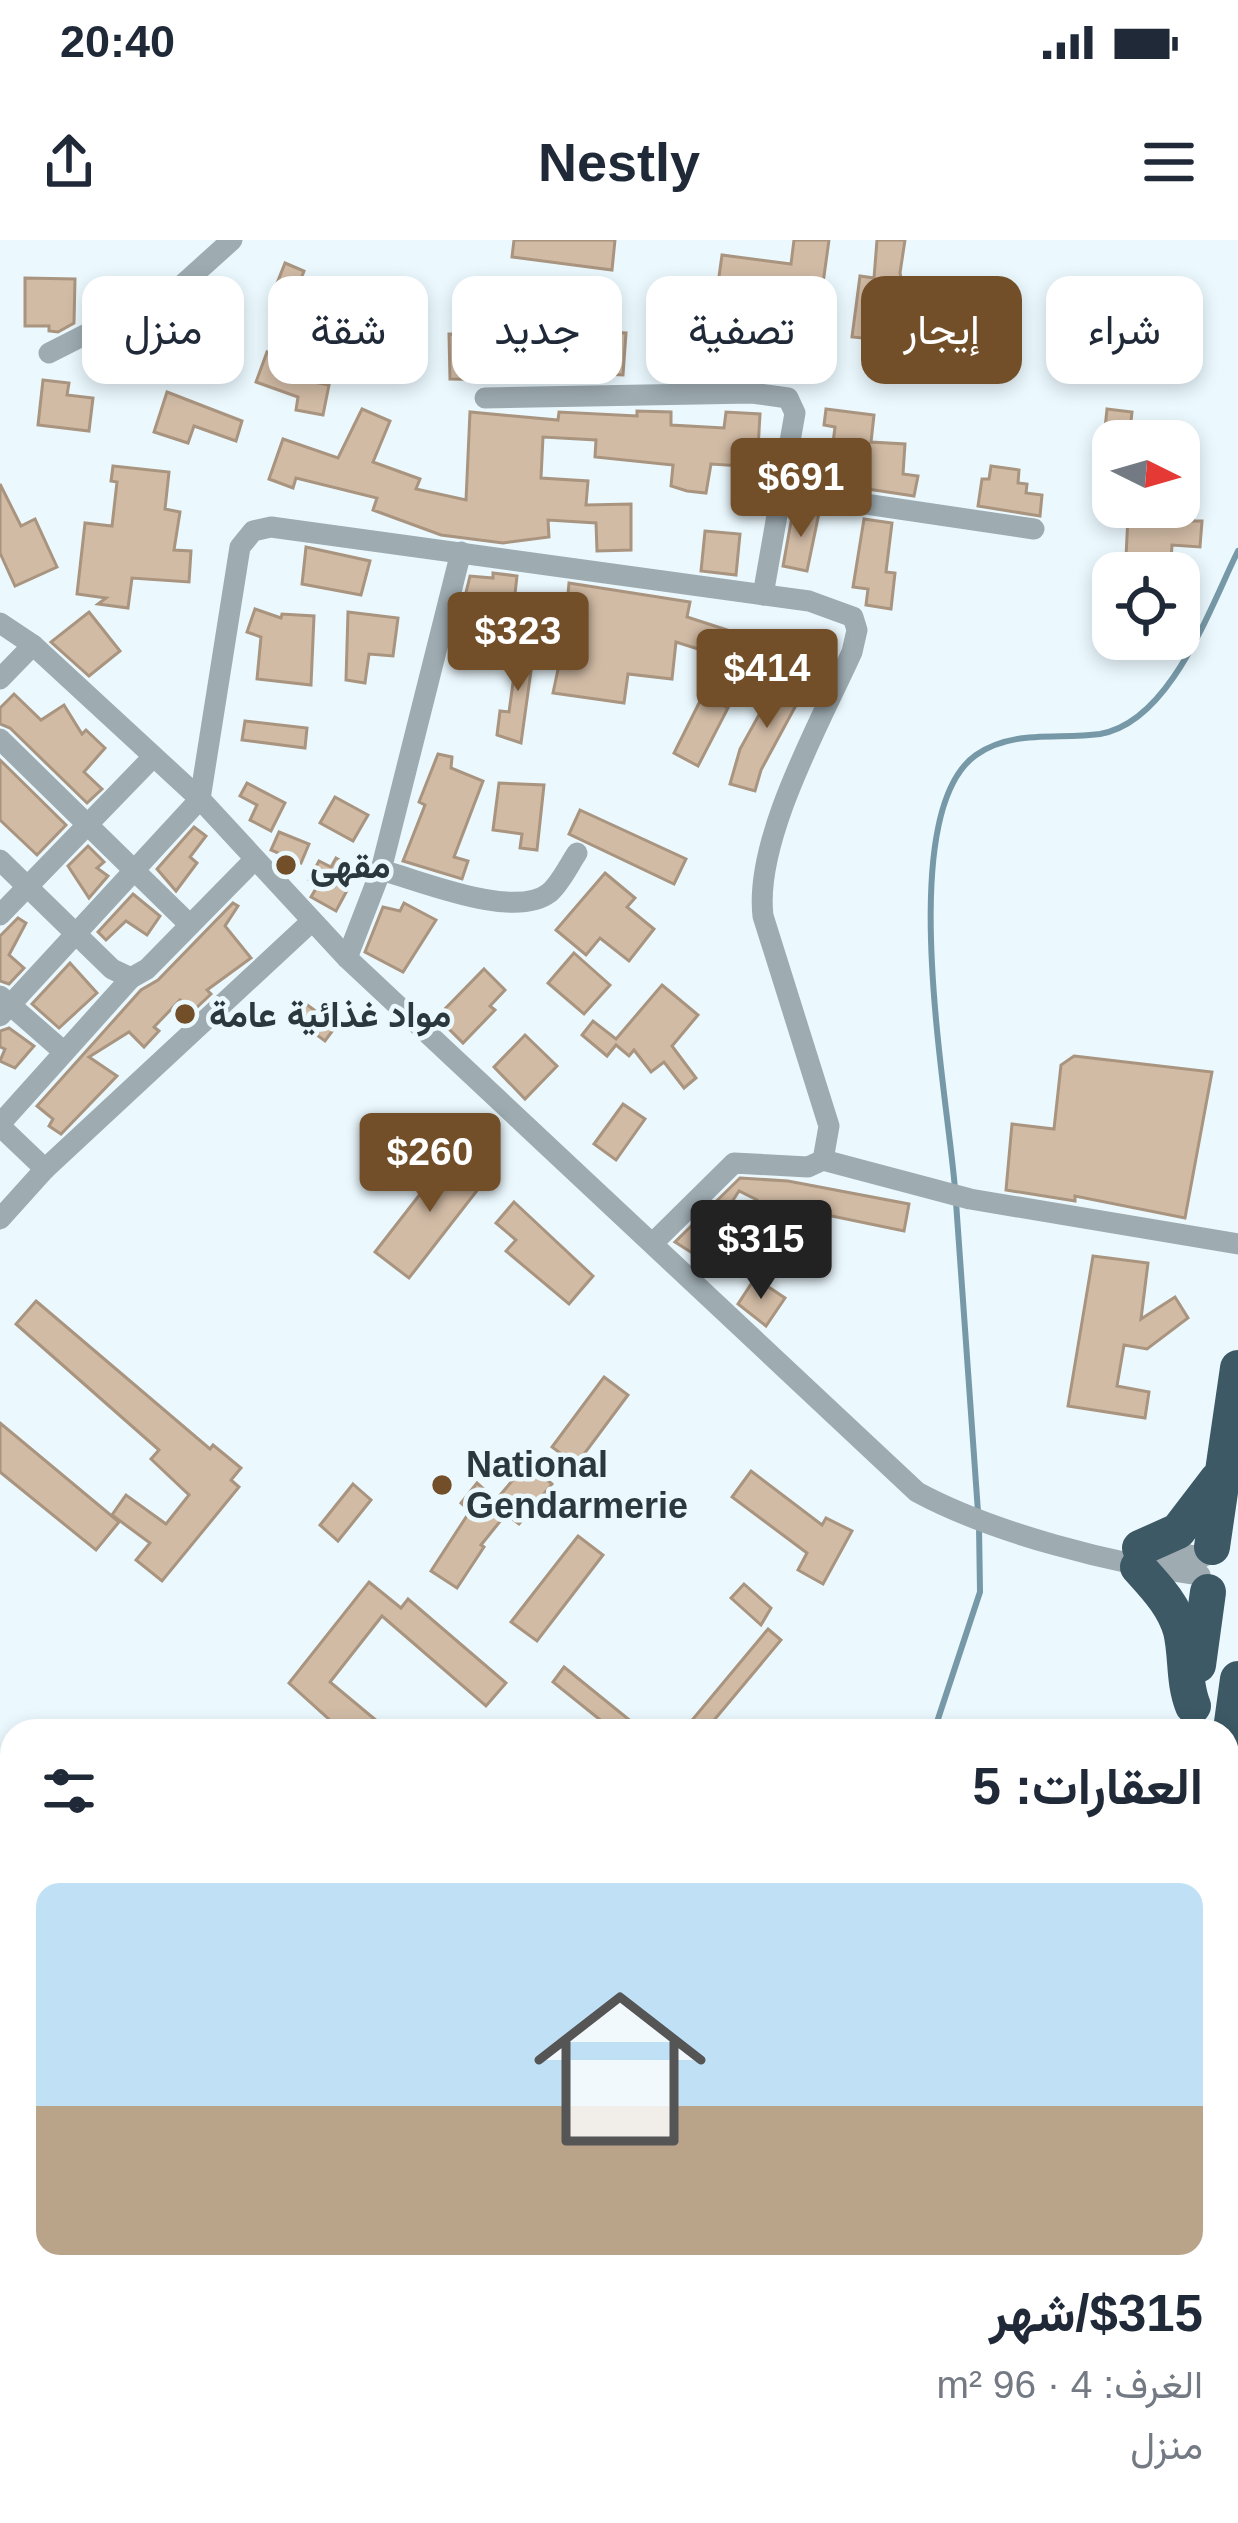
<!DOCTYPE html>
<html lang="ar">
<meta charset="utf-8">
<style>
:root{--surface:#fff;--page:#f6f6f7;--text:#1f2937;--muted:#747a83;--accent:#724f28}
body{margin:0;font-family:Helvetica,Vazirmatn,sans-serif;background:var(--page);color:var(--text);direction:rtl;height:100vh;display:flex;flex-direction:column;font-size:45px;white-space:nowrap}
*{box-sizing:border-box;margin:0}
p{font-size:39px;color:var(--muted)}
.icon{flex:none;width:66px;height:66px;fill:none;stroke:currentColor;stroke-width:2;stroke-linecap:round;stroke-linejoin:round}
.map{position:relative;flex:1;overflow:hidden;direction:ltr}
.drawer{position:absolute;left:0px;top:1479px;width:1239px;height:804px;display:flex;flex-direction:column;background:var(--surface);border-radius:36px 36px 0 0;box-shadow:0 6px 18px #0003;direction:rtl}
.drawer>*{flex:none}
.guide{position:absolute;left:36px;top:36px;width:1167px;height:108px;direction:rtl;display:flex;gap:24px}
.needle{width:78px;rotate:95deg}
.tools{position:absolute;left:1092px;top:180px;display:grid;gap:24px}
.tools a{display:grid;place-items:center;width:108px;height:108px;border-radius:24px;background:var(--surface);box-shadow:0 6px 18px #0003;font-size:60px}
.price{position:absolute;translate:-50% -102px;padding:0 27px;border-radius:12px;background:var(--accent);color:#fff;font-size:39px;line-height:78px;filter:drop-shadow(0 3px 6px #0008)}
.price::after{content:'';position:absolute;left:50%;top:72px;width:36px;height:27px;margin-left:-18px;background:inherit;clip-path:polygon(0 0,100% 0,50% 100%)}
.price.selected{background:#222;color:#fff}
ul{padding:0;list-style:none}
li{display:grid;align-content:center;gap:24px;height:636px;padding:0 36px}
li span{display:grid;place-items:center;height:372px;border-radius:24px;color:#555}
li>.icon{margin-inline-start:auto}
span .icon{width:216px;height:216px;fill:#fffc;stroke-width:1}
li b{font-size:51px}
h2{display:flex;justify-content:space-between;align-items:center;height:144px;padding:0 36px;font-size:51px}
.chip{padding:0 42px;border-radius:24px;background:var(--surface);box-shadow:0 6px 18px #0003;font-size:42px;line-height:108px}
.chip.selected{background:var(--accent);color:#fff}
.status{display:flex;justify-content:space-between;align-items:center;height:84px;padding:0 60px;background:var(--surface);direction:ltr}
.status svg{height:33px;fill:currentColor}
header{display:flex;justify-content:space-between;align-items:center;height:156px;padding:0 36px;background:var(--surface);font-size:54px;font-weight:600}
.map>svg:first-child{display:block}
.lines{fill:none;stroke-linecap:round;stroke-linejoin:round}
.stream{stroke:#7799a7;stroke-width:6}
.building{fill:#d1bba5;stroke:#a9947f;stroke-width:3}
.street{stroke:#9eacb2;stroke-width:21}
.highway{stroke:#3c5965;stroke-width:36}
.poi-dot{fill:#724f28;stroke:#ebf9fe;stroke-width:4.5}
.labels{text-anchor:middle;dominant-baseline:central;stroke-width:9;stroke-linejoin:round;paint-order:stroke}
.poi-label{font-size:36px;font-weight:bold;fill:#2b383d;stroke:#ebf9fe;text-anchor:start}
</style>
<div class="status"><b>20:40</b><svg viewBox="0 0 49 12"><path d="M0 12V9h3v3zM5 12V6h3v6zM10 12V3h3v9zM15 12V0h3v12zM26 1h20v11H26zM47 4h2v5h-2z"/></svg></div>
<header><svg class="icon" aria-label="menu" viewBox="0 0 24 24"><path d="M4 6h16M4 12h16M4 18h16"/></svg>Nestly<svg class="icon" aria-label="share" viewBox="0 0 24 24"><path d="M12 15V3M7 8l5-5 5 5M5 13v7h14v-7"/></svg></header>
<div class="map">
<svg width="1238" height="2283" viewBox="0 0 1238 2283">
<rect width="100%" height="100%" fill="#ebf9fe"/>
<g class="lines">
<g class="stream">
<path d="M955,949C948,857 893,574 976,515C1013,489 1058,500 1100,494C1171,482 1210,367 1238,311"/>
<path d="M956,962L978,1272"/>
<path d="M934,1491L980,1352L979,1286"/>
</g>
</g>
<g class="building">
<path d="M514,0H615L612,30L512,17Z"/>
<path d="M794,0H829L820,65L717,51L722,15L791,24Z"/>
<path d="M877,0H905L900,33L902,42L914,44L904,107L863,103V98L852,97L860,36L874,38Z"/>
<path d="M285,23L304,31L291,64L272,56Z"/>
<path d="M25,38L75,39L74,83L58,92L49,91V86H25Z"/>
<path d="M591,83H605V92L626,93L623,135L581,133V141L450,139L449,94L553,95L554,87L591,89Z"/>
<path d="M267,112L299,124L294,138L329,145L323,175L296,170L298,157L256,142Z"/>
<path d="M43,140L69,143L67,155L93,158L89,191L38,185Z"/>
<path d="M167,152L242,181L236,201L194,186L188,203L154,192Z"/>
<path d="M362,169L390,181L373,222L420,239L416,249L466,260L470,172L558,180L559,172L637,176V171L671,172V185L724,188L726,172L760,174L757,227L711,224L706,253L687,251L671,246L673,225L595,217L596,200L543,197L541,238L588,241L586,265L631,264V310L597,311L596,283L548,280L549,297L503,303L441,295L373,270L377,258L296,238L293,248L269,239L283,199L338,218Z"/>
<path d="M826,169L874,175L871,202L905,204L903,234L918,236L914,256L828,243L835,187L824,185Z"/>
<path d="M1107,169L1132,172L1129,200L1104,198Z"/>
<path d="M113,226L169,232L165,269L180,272L174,310L191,311L189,342L132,338L128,368L98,364L106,358L77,354L85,283L112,286L117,242L111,241Z"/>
<path d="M991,226L1019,230L1018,243L1027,244L1026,253L1042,255L1040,276L978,266L982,239H989Z"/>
<path d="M0,244L21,286L35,279L57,327L15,346L0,313Z"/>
<path d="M1179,247H1195L1193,281H1202L1200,307L1172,305L1171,320L1126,317L1128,276L1161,278L1162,267H1179Z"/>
<path d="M793,271L819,273L807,331L783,326Z"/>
<path d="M864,279L892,283L886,332L895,333L891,369L866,365L868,349L853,347Z"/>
<path d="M705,291L740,294L736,335L701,331Z"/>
<path d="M306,307L370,321L361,355L302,344Z"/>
<path d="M493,333L517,336L512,380L474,376V370L462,369L470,336L493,338Z"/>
<path d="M569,343L690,362L687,377L761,401L749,425L676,402L672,439L628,434L624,463L553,453L563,406L567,407L573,355L568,354Z"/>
<path d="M255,369L281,378L282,374L314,376L311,445L257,439L261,397L247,392Z"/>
<path d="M89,372L120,411L89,436L51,402Z"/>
<path d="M348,372L398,378L393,416L369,414L365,443L346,440Z"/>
<path d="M519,399L535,402L521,503L497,495L500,471L509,472Z"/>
<path d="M784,430L808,443L761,530L755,551L730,544L740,509Z"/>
<path d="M14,454L41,480L64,465L82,494L86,490L105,508L84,532L102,549L87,563L10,488L0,484V468Z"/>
<path d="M703,455L728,468L698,526L674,513Z"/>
<path d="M245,481L307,488L305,508L242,500Z"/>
<path d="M438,514L452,517L451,528L483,541L454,617L468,621L462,639L403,621L425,565L419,562Z"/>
<path d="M0,520L66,585L37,615L0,580Z"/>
<path d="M247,543L285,563L271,591L250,580L257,565L240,556Z"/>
<path d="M499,543L544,545L537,610L520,608L522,594L493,590Z"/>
<path d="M335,557L368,575L353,601L320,583Z"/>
<path d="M580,570L686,619L674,644L569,594Z"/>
<path d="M194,587L206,596L190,617L197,623L176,651L157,629Z"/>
<path d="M279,592L309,604L301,623L271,610Z"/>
<path d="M88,606L104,622L97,628L108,636L89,658L68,626Z"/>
<path d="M336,618L358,630L336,671L311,657L318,645L309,640L319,621L331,627Z"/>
<path d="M605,633L635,658L627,667L654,689L629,721L600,698L586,715L556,690Z"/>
<path d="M133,654L160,676L147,695L126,681L106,700L98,692Z"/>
<path d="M233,663L238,666L225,686L251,718L207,750L211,754L192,772L180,760L154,787L159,791L144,807L129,792L89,817L117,836L61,894L49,886L53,879L37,866L141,750L158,740Z"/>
<path d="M404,663L436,680L403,732L365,712L383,667L400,671Z"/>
<path d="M18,678L26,683L9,715L24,728L9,744L0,741V696Z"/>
<path d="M574,713L610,745L584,774L548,743Z"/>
<path d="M70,723L97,753L59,788L32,764Z"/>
<path d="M484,729L505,750L490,766L495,770L463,803L437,777Z"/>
<path d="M662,745L698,775L672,806L696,838L684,848L664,822L651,832L634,810L629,816L616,805L607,816L582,795L593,781L616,799Z"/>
<path d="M306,764L336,786L325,801L295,779Z"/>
<path d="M9,788L34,806L15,828L0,821L5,809L0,807V791Z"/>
<path d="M525,795L557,826L525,859L494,827Z"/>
<path d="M1074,816L1212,832L1185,978L1075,956V961L1006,950L1012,884L1054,889L1061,825Z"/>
<path d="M623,864L645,879L616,920L594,904Z"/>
<path d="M452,913L486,939L409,1038L375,1012Z"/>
<path d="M740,938L788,941L909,964L904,991L769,963L767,974L756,972L757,960L739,951L697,1016L675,1002Z"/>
<path d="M514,962L593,1036L569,1064L506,1011L516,1000L496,983Z"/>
<path d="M1093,1016L1148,1023L1141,1079L1175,1057L1188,1078L1147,1109L1124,1105L1117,1146L1149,1152L1145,1178L1068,1166Z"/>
<path d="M755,1038L785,1058L766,1086L738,1064Z"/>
<path d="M36,1061L210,1209L213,1205L241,1228L231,1240L239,1247L162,1341L136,1320L150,1303L112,1275L126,1255L166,1284L189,1255L151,1219L159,1210L16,1084Z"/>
<path d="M604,1137L628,1155L576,1225L552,1207Z"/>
<path d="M0,1183L119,1282L96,1310L0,1232Z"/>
<path d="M527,1223L552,1244L519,1284L506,1274L481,1305L484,1307L457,1348L431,1331L470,1271L461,1263L477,1243L496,1260Z"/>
<path d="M751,1231L822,1285L826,1278L852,1291L823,1344L798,1330L807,1313L732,1257Z"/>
<path d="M353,1244L371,1260L338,1301L320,1285Z"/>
<path d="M578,1296L603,1315L537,1401L511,1382Z"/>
<path d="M369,1342L401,1368L408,1359L506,1443L486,1466L382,1376L330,1442L389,1491H342L289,1443Z"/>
<path d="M744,1344L771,1368L761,1385L731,1358Z"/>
<path d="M768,1389L781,1400L705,1491H683Z"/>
<path d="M564,1427L643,1491H614L553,1442Z"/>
</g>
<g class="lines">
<g class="street">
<path d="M49,113L181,46L232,0"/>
<path d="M485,158L752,153L788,158L795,173L763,355"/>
<path d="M784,252L1034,289"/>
<path d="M0,383L33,405L200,559L347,718L917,1252C993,1293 1113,1324 1200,1335"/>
<path d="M0,439L33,405"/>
<path d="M0,499L190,685"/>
<path d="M0,620L112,729L131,738L147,729L255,619"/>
<path d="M381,630C422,641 514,680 549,653C560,644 569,625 577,613"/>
<path d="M0,675L153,517"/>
<path d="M347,718L381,630L461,312"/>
<path d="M0,756L64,812"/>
<path d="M0,776L200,559L240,307L253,291L271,287L809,361L853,377L857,390L852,412C820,483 754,600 763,676L829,886L823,920L808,927L734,923L653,1003"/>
<path d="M0,884L131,738"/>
<path d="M0,886L45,929L312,681"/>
<path d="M823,920L970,959L1238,1004"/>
<path d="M0,979L45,929"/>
<path d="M1145,1309L1203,1317"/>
<path d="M0,1820L12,1815"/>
</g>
<g class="highway">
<path d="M1212,1307L1238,1128"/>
<path d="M1140,1308L1178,1291L1217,1240"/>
<path d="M1138,1327C1155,1346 1174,1365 1181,1391C1187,1416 1183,1441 1193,1466"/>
<path d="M1198,1425L1208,1352"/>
<path d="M1227,1519L1238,1439"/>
<path d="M1076,2283L1080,2271"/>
<path d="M1106,2283L1110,2271"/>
</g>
</g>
<g class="poi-dot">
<circle cx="286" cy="625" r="12"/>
<circle cx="185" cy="774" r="12"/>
<circle cx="442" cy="1245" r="12"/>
</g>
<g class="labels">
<g class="poi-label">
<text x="310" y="625">مقهى</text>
<text x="209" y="774">مواد غذائية عامة</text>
<text x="466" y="1224">National<tspan x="466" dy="41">Gendarmerie</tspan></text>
</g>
</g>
</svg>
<div class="tools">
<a><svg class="needle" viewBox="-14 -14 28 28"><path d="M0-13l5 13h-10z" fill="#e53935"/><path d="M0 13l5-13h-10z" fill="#747a83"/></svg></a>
<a><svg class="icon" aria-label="locate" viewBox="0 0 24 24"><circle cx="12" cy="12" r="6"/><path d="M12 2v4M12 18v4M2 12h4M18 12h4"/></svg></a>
</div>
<b class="price" style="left:801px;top:300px">$691</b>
<b class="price" style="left:518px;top:454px">$323</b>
<b class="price" style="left:767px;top:491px">$414</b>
<b class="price" style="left:430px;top:975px">$260</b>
<b class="price selected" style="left:761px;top:1062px">$315</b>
<div class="guide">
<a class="chip">شراء</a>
<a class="chip selected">إيجار</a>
<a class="chip">تصفية</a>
<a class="chip">جديد</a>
<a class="chip">شقة</a>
<a class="chip">منزل</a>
</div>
<section class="drawer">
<h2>العقارات: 5<svg class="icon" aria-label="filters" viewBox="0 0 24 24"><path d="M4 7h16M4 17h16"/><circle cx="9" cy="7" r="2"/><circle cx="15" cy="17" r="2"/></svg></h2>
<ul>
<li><span style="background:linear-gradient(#bfe0f5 60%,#b9a48a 0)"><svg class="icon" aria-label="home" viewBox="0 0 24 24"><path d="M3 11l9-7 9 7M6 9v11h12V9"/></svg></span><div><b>$315/شهر</b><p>الغرف: 4 · 96 m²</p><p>منزل</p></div></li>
</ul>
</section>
</div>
